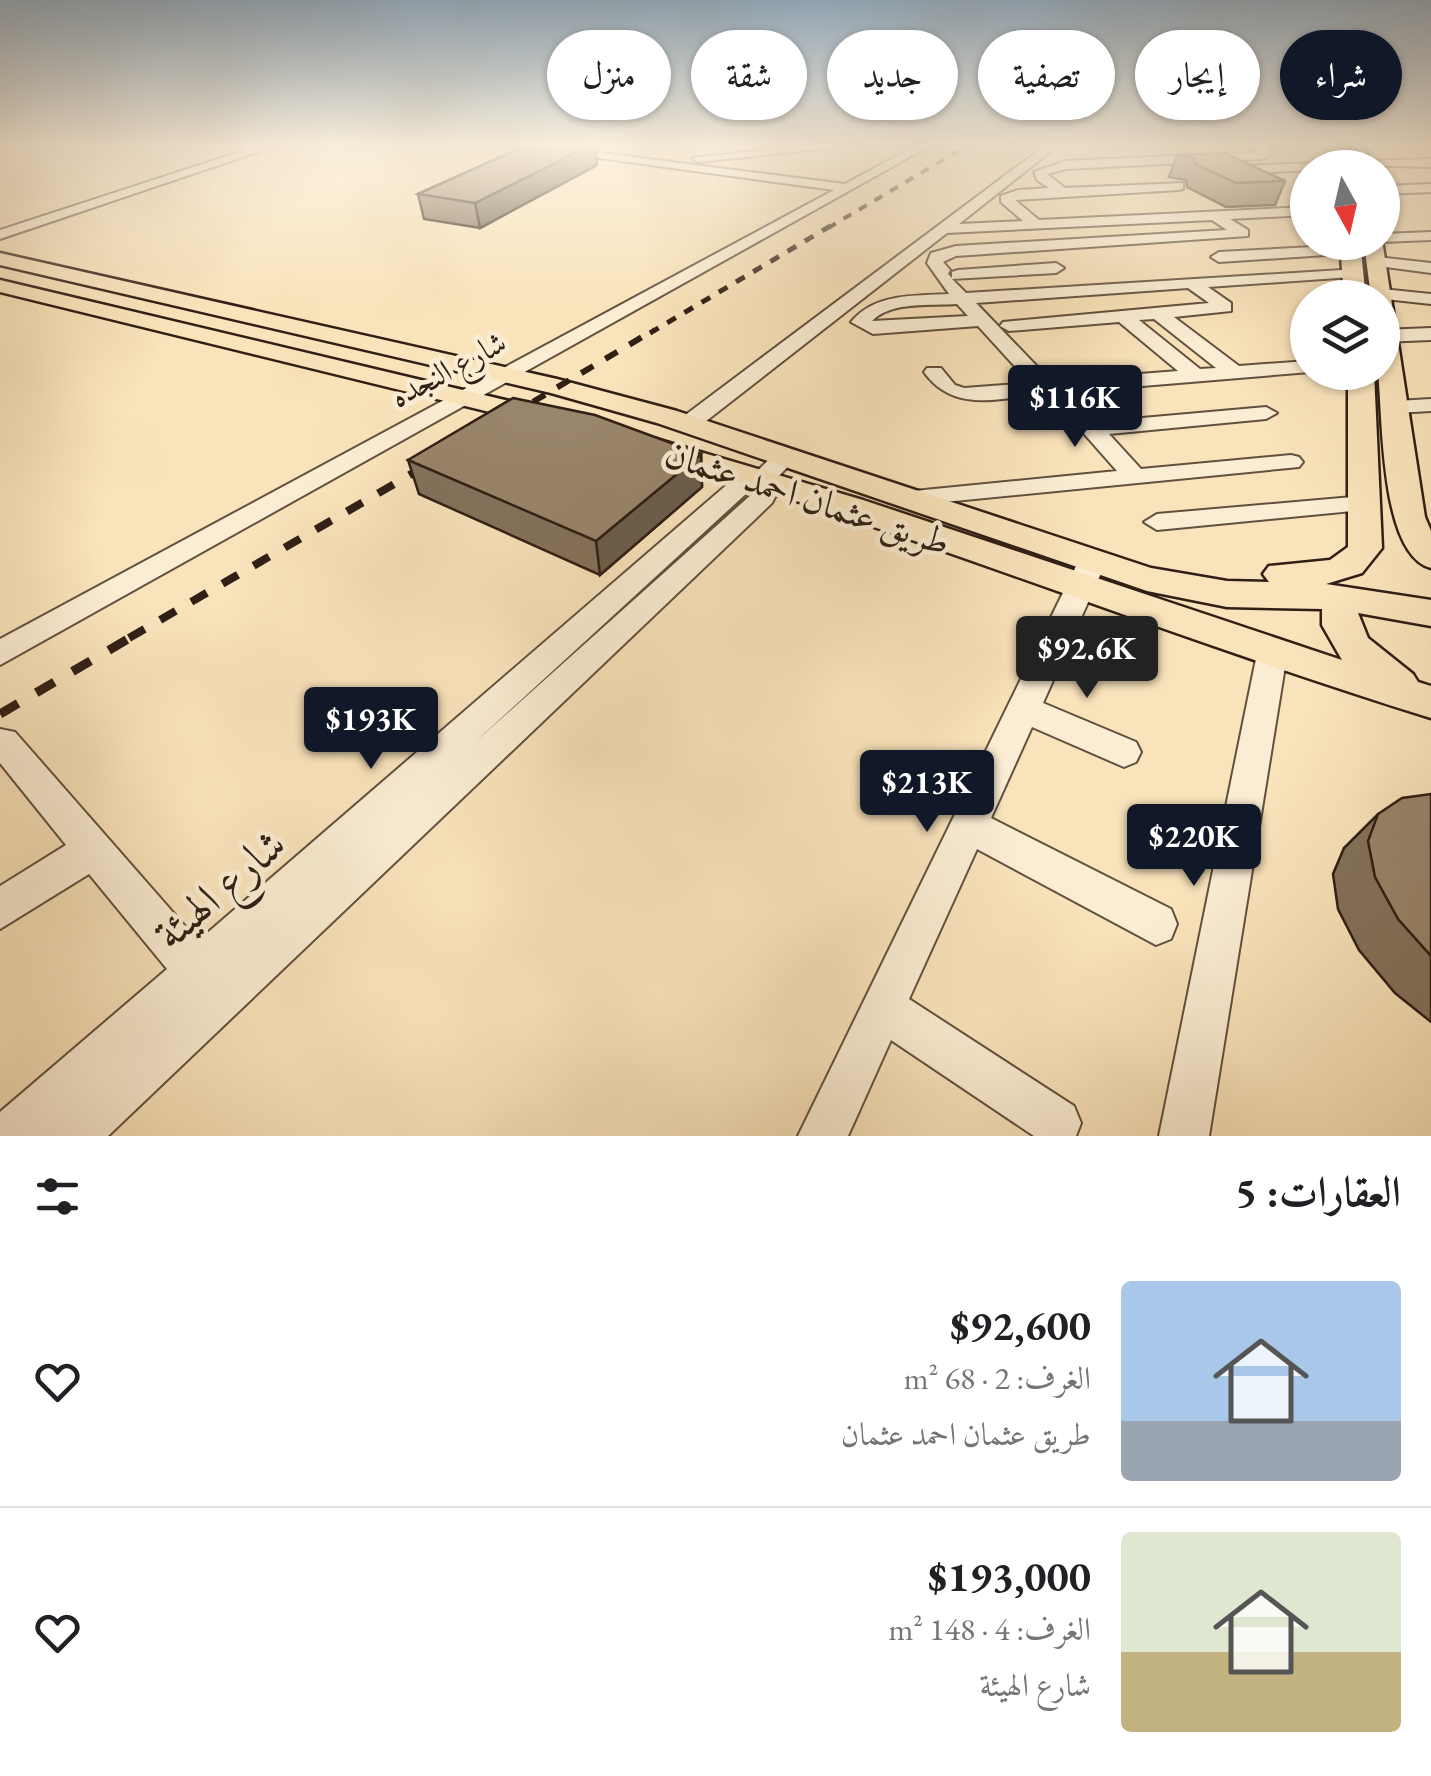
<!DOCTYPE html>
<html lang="ar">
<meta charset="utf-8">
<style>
:root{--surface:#fff;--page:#f2f2f2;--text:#202124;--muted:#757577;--line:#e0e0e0;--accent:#111827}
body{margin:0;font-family:"EB Garamond",Amiri,serif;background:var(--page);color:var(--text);direction:rtl;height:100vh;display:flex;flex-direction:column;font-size:38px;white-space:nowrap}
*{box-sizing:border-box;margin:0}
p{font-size:32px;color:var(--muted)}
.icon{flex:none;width:55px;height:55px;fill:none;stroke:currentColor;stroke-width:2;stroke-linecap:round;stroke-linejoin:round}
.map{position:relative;height:1136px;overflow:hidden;direction:ltr}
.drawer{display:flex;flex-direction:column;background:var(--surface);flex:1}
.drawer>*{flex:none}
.guide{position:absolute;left:30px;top:30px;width:1372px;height:90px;direction:rtl;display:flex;gap:20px}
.needle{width:65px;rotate:172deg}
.tools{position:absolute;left:1290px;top:150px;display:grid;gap:20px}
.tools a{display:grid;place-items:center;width:110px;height:110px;border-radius:50%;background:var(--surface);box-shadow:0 2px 8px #0004;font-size:50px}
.price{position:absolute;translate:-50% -85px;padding:0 22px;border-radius:10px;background:var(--accent);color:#fff;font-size:32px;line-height:65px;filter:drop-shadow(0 2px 5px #0008)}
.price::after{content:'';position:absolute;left:50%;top:60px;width:30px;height:22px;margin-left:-15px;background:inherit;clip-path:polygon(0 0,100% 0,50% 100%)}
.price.active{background:#222;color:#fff}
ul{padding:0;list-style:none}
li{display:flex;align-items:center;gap:30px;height:250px;padding:0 30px}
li+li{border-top:2px solid var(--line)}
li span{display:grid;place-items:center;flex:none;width:280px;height:200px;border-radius:10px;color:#555}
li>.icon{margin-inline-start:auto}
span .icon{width:120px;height:120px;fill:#fffc;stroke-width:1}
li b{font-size:42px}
h2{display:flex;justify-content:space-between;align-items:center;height:120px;padding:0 30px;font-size:42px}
.tag{padding:0 35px;border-radius:45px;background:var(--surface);box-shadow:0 2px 8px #0004;font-size:35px;line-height:90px}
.tag.active{background:var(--accent);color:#fff}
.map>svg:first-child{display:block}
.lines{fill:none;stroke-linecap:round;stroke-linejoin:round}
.minor-casing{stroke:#62503e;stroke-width:4}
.major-casing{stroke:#301f15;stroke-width:5}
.minor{fill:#fbedd3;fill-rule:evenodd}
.major{fill:#f9e3bb;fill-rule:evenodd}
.rail-far4{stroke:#301f15;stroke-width:4;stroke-dasharray:9 9;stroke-linecap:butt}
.rail-far3{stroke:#301f15;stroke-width:5;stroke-dasharray:10 10;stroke-linecap:butt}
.rail-far2{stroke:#301f15;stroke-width:6;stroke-dasharray:14 14;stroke-linecap:butt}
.rail-far1{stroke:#301f15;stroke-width:8;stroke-dasharray:18 18;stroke-linecap:butt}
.rail{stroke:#301f15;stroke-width:9;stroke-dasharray:21 21;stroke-linecap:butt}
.wall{fill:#84725c;stroke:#301f15;stroke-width:2.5}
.shaded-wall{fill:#6b5d4b;stroke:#301f15;stroke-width:2.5}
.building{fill:#99856b;stroke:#301f15;stroke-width:2.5}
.labels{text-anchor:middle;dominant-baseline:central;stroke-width:9;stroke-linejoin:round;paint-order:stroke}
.far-street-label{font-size:32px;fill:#301f15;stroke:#fbedd3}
.street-label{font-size:38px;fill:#301f15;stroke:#fbedd3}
.near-street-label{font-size:45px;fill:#301f15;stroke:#fbedd3}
</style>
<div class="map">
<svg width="1431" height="1136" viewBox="0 0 1431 1136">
<rect width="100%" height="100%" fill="#f9e3bb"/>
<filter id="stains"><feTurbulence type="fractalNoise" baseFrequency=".002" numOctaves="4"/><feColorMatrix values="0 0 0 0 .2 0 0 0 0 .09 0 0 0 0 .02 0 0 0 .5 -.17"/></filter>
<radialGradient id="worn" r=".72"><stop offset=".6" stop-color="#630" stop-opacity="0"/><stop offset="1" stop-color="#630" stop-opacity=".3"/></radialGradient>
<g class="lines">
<defs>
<g id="minor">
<path d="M264,144H281L0,239V230Z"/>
<path d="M497,144H531L845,184L919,144H933L0,665V639L834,190Z"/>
<path d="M822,144H871L698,162L692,158Z"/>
<path d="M1047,144H1060L959,224L1023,221L1001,202V196L1018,190L1049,188L1037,180L1034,172L1065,161L1257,152L1254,145L1292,144L1269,150L1270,155L1262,159L1066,169L1047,174L1065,188L1183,183V189L1178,190L1015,200L1039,220L1308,207V215L1230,219L1248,230V236L956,256L943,262L950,270L948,274L952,278V272L958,270L1056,263L1064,268L1056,273L952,279L966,293L1358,269V275L1352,277L1208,287L1231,303V311L1174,317L1239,366L1308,361L1310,372L1070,392L1097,422L1266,407L1277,413L1266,419L1109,434L1141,469L1291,455L1299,457L1303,462L1299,467L914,505L902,498L914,491L1117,471L1049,394C1001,397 955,415 924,372L927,368H941L955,385L964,388L1030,383L978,326L873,334L851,322C875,293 913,296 949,294L927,263L931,253L956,246L1227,230L1212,220L947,233L696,429H680L677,424L680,419ZM1188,288L1209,303L1003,322L1000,326L1009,331L1119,322L1178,371L1051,381L976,303ZM957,304L968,316L872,321C891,301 931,306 957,304ZM1154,319L1216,368L1200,369L1139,320Z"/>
<path d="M1385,144H1417L1412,147Z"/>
<path d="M1431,159V167L1355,165L1361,161Z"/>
<path d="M1343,162L1348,168L1240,174L1234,170L1240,166Z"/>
<path d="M1431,184V192L1382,194V186Z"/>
<path d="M1431,232V240L1382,242V234Z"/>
<path d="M1350,245L1355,247V253L1219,262L1211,257L1219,252Z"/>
<path d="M1377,257L1431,263V273L1371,265L1369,262Z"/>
<path d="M1382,289L1431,294V304L1376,298V290Z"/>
<path d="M1431,328V340L1382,342V330Z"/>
<path d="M1431,399V411L1396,413L1385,407L1396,401Z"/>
<path d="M786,449L798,456L775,480L779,489L772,503L108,1136H0V1112L167,969L89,874L0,929V886L66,845L0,763V729L15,732L198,941L730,482L754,474L778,451ZM754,490L752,494L473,744L748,492Z"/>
<path d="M1364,496L1373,499L1377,504L1373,509L1157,530L1144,522L1157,514Z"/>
<path d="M1092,553L1102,556L1106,562L1043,703L1136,742L1141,752L1136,762L1124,767L1032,727L991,818L1171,909L1177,924L1171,939L1156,945L977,849L909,999L1074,1106L1081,1123L1076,1136H1034L891,1040L848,1136H798L1078,562L1082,556Z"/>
<path d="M1272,642L1283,646L1287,654L1209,1136H1159L1257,654L1261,646Z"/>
</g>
<g id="major">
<path d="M1351,144H1365L1370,168H1354Z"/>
<path d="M1382,240L1425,517L1431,531V568C1380,555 1383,418 1378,372H1382V298H1371L1364,242Z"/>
<path d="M1340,242H1360L1366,298H1344Z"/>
<path d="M0,253L557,379L677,411L1151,568L1227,581L1269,582L1263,574L1269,566L1330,560L1348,547V372H1374L1382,548L1362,573L1326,584L1431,600V626L1358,613L1368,638L1413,674L1418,682L1431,686V718C1167,636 911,532 646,454L641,448L646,442L656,439L863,500L1342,660L1322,625V609L1227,607L1147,591L657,423L551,393L0,265Z"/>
<path d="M0,280L543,409L557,417L543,425L0,292Z"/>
</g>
</defs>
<use href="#minor" class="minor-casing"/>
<use href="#major" class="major-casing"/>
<use href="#minor" class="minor"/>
<use href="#major" class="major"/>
<path class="rail-far4" d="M828,228L970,144"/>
<path class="rail-far3" d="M650,333L832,225"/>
<g class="rail-far2">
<path d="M509,416L654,330"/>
<path d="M422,467L436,459"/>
</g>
<path class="rail-far1" d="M129,638L427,465"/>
<path class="rail" d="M0,714L133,636"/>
</g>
<g class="wall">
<path d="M529,144H595L597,165L480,228L424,219L418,194Z"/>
<path d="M1224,153L1285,181L1275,205L1226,207L1187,187L1186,180L1169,177L1177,155Z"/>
<path d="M701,454L702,487L600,575L419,494L408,460Z"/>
<path d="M1431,794V1022L1395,993L1359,950L1338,909L1333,874L1344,848L1378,814Z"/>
</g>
<g class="shaded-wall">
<path d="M593,144H595L597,165L480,228L475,203Z"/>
<path d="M701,454L702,487L600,575L596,541Z"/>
</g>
<g class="building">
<path d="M529,144H593L475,203L418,194Z"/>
<path d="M1224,153L1285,181L1236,183L1195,164L1194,158L1177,155Z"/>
<path d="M513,398L595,415L701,454L596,541L408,460Z"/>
<path d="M1431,794V956L1398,919L1375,877L1368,841L1378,814L1402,798Z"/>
</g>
<linearGradient id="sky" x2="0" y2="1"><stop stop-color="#93acc0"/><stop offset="0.48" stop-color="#fcf2e0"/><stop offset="1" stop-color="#fcf2e0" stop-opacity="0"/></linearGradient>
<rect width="1431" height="303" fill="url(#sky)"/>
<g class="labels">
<g class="far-street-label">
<text transform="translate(448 369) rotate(-28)">شارع النجده</text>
</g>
<g class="street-label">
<text transform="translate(808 497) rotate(18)">طريق عثمان احمد عثمان</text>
</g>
<g class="near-street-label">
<text transform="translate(219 888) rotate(-41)">شارع الهيئة</text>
</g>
</g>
<rect width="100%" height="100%" filter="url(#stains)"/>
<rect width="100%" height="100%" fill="url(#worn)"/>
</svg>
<div class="tools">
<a><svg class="needle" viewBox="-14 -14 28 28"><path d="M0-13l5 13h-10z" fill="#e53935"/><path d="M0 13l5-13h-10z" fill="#757577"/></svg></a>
<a><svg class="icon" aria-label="layers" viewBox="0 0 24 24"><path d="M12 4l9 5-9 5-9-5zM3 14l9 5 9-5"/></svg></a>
</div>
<b class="price" style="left:1075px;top:450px">$116K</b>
<b class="price active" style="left:1087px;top:701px">$92.6K</b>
<b class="price" style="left:371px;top:772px">$193K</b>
<b class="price" style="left:927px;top:835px">$213K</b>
<b class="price" style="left:1194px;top:889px">$220K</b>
<div class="guide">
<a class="tag active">شراء</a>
<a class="tag">إيجار</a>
<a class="tag">تصفية</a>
<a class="tag">جديد</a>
<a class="tag">شقة</a>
<a class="tag">منزل</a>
</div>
</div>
<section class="drawer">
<h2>العقارات: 5<svg class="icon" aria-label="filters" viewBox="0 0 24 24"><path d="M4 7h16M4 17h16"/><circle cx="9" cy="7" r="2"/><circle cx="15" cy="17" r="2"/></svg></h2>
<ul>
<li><span style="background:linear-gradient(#a9c7e8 70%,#9aa5b1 0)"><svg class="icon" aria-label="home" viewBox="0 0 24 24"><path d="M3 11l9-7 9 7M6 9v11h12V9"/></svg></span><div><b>$92,600</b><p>الغرف: 2 · 68 m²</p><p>طريق عثمان احمد عثمان</p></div><svg class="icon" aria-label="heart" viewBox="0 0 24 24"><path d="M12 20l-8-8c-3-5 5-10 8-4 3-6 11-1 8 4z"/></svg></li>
<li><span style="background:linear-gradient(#dfe7d0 60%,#c2b280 0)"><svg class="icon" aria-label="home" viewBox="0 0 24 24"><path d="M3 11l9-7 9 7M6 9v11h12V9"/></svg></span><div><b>$193,000</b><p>الغرف: 4 · 148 m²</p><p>شارع الهيئة</p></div><svg class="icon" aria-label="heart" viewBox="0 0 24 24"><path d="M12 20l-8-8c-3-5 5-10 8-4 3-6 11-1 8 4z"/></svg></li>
</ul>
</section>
